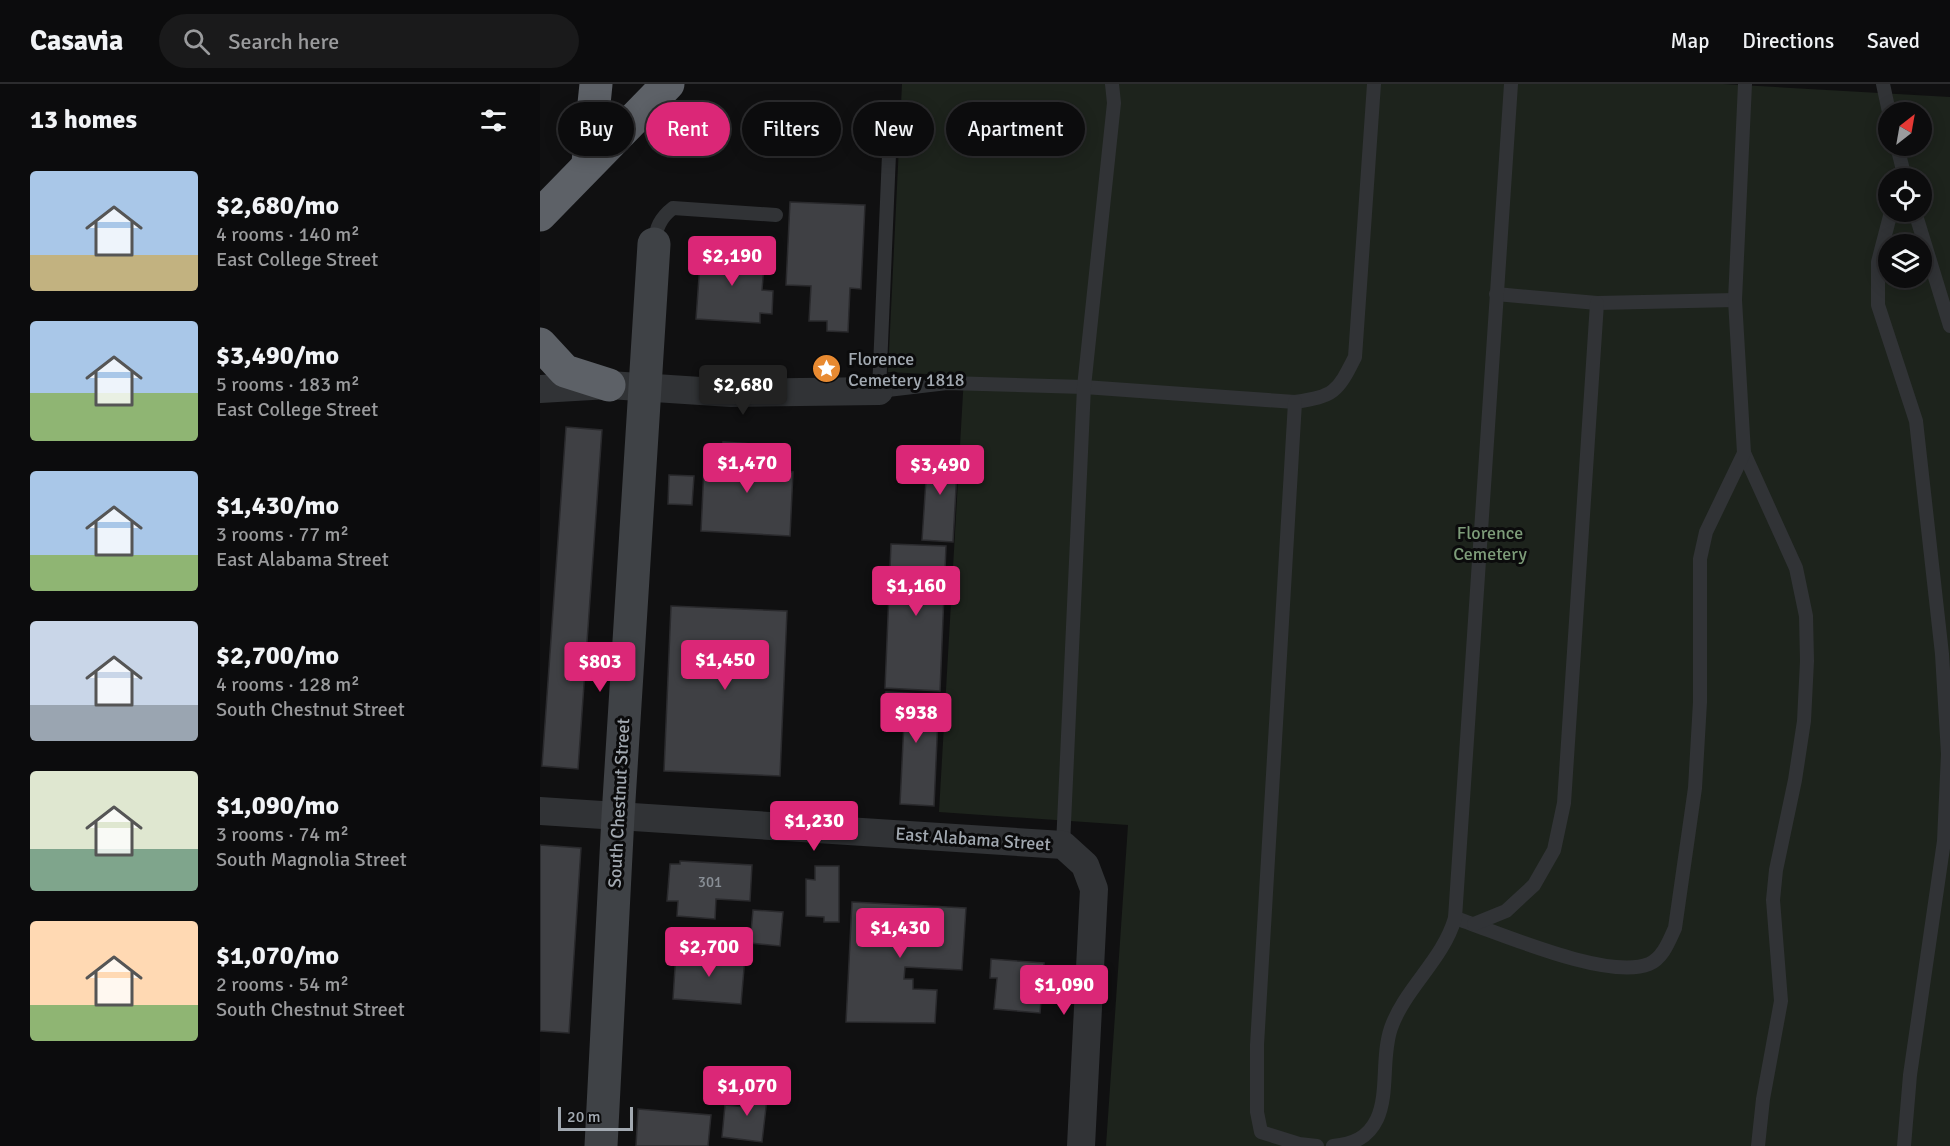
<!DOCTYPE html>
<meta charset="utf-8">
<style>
:root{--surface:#0c0c0d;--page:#1a1a1b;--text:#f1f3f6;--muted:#9a9b9d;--line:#2c2c2e;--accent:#db2777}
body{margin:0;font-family:Signika,sans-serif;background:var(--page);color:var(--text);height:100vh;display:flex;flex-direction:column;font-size:22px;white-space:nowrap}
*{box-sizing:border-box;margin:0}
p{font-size:20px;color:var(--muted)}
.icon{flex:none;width:33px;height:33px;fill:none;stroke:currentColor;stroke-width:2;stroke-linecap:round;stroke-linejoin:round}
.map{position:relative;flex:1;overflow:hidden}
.drawer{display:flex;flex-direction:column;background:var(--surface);width:540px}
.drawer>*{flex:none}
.guide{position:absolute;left:18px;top:18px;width:570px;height:54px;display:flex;gap:12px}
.needle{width:39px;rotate:31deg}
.buttons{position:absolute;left:1338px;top:18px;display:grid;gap:12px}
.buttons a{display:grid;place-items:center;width:54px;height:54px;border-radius:50%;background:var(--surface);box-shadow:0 3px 15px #0003,0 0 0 2px var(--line);font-size:30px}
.scale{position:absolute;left:18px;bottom:15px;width:75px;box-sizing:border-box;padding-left:6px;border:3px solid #a2a9b1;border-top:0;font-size:16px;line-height:21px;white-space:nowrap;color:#a2a9b1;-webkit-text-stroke:4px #0b0b0c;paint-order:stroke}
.price{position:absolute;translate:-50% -51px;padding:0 14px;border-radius:6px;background:var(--accent);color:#fff;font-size:20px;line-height:39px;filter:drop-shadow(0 2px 3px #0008)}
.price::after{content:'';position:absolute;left:50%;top:36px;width:18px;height:14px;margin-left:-9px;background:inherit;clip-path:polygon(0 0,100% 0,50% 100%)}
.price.on{background:#222;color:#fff}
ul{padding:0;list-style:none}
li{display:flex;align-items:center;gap:18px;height:150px;padding:0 30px}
li span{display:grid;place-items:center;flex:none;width:168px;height:120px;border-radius:6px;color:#555}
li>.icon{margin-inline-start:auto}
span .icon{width:72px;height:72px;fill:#fffc;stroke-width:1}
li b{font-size:26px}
h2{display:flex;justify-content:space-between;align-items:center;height:72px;padding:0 30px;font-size:26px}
.chip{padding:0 21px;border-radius:27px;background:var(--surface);box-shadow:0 3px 15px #0003,0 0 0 2px var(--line);font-size:21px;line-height:54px}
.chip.on{background:var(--accent);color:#fff}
header{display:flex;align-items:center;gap:36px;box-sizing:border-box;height:84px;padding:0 30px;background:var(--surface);border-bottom:2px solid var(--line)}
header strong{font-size:28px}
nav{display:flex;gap:33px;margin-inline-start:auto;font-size:21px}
.search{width:420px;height:54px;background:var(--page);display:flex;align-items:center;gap:15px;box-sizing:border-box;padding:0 21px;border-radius:33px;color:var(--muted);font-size:22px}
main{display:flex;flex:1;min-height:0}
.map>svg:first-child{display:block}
.green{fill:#1d231c;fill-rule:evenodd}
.building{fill:#3f4044;stroke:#2a2a2d;stroke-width:1.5}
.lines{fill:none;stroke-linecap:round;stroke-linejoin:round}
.lane{stroke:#313336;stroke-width:14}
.street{stroke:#313336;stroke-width:28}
.secondary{stroke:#3f4246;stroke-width:33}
.highway{stroke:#5d6167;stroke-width:33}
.labels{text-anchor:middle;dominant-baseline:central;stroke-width:6;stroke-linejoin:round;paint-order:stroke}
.number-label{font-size:15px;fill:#898f96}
.poi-label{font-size:18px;fill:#a2a9b1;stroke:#0b0b0c;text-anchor:start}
.park-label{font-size:18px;fill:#7d9c79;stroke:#0b0b0c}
.street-label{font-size:18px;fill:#a2a9b1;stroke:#0b0b0c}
</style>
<header>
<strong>Casavia</strong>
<div class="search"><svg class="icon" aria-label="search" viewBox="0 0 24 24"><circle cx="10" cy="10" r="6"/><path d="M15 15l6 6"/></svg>Search here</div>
<nav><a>Map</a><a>Directions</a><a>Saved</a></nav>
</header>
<main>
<section class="drawer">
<h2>13 homes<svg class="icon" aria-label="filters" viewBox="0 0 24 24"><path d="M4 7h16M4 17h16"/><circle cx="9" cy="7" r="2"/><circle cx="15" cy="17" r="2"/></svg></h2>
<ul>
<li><span style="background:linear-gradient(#a9c7e8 70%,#c2b280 0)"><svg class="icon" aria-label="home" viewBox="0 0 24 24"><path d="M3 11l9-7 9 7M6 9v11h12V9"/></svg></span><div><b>$2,680/mo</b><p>4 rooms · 140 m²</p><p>East College Street</p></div></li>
<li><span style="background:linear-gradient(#a9c7e8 60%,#8fb573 0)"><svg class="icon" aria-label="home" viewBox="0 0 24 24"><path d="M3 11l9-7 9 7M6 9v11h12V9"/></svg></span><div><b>$3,490/mo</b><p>5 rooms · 183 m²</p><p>East College Street</p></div></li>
<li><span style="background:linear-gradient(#a9c7e8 70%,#8fb573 0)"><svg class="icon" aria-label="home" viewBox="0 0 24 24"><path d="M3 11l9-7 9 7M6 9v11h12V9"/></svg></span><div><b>$1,430/mo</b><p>3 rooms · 77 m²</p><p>East Alabama Street</p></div></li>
<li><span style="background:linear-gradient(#c9d6e8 70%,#9aa5b1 0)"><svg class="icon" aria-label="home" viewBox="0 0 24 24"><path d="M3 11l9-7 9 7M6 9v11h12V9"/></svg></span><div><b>$2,700/mo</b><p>4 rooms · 128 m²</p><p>South Chestnut Street</p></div></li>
<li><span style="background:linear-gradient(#dfe7d0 65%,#7fa58c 0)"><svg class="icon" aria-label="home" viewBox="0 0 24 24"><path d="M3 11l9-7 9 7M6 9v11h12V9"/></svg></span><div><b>$1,090/mo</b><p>3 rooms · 74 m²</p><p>South Magnolia Street</p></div></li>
<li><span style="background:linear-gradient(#ffd9b3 70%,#8fb573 0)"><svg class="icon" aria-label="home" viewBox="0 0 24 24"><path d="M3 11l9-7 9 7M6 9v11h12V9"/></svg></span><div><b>$1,070/mo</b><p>2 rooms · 54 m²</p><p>South Chestnut Street</p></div></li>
</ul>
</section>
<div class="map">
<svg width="1410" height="1062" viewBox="0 0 1410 1062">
<rect width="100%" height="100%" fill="#101011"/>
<path class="green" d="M362,0H1183L1410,13V1062H566L588,741L399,728L424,292L348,288ZM1348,28H1382V62H1348ZM1348,94H1382V128H1348ZM1348,160H1382V194H1348Z"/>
<g class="building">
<path d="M250,118L325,121L321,205L310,204L308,248L287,247V237H269L271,202L246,201Z"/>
<path d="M161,165L225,170L222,206L233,207L232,230L220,229V239L156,235Z"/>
<path d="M26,343L62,346L38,685L2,682Z"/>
<path d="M183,358L228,361L227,387L253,388L250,452L161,447L164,383L182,385Z"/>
<path d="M388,366L418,368L413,458L382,456Z"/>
<path d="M129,391L154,392L152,421L128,420Z"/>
<path d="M351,460L406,462L400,607L345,604Z"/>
<path d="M131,522L247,527L240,692L124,687Z"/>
<path d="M346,608L399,611L394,722L360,720L364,638L344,637Z"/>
<path d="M0,761L41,764L29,949L0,947Z"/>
<path d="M140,777L212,781L210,817L176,815L175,835L137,832L138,817H127L130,780H140Z"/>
<path d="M275,782H299V838H284V833L266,832V795L275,796Z"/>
<path d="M312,818L426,824L422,886L365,883L364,895H373V905L397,906L395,939L306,938Z"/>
<path d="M213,826L243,828L240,862L210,859Z"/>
<path d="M136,868L205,873L201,920L133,915Z"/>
<path d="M451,875L504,879L500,929L454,925L457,894H450Z"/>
<path d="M207,1004L228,1006L222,1058L182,1053L185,1021L205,1023Z"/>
<path d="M98,1025L171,1031L168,1062H96Z"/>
</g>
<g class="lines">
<g class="lane">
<path d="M1343,0L1349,28"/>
<path d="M351,23L339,307L407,299L544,303L755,318C794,312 797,309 815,273L834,0"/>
<path d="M1357,62L1365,94"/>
<path d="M1351,128L1338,178V221L1376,337L1402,570L1408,670L1404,757L1370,991L1364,1062"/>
<path d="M1375,128L1410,242"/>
<path d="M114,160C116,144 120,134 133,124L236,131"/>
<path d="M956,210L1057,219L1195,216"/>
<path d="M755,318L717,961V1028L721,1048L759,1060L777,1062"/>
<path d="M1204,369L1256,484L1266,532L1267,577L1264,637L1255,696L1236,786L1233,816L1241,917L1223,1015L1218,1062"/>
<path d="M523,761L544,303L574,19L572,0"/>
<path d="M915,834C958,848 1067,897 1109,880C1123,874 1129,857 1135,844L1155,704L1160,618V475L1166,448L1204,369L1195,216L1205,0"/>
<path d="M934,840L966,827L994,801L1014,766L1024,719L1057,219"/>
<path d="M793,1062C813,1060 828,1054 837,1035C849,1009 841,973 851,944C865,904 903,876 915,834L971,0"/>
</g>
<g class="street">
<path d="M0,305L69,301L191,309L339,307"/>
<path d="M0,727L523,761L545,781L554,805L541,1062"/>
</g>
<path class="secondary" d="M61,1062L78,732L114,160"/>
<g class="highway">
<path d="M48,79L56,0"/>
<path d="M0,131L128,0"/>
<path d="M0,260L25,287L69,301"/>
</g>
</g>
<defs>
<symbol id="sight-disc" viewBox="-11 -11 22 22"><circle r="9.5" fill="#e88a31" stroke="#0b0b0c"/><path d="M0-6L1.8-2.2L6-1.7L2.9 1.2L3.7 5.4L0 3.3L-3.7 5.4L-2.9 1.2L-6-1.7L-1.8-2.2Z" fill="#fff"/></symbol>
</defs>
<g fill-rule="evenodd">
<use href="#sight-disc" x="270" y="268" width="33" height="33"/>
</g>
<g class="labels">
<g class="number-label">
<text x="170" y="798">301</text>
</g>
<g class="poi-label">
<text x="308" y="275">Florence<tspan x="308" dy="21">Cemetery 1818</tspan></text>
</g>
<g class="park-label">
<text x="950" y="449">Florence<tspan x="950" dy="21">Cemetery</tspan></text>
</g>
<g class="street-label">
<text transform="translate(79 719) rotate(-87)">South Chestnut Street</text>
<text transform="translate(433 755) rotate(4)">East Alabama Street</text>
</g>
</g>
</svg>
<div class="buttons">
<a><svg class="needle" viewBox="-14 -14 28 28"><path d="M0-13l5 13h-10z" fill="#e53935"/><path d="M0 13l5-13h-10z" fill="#9a9b9d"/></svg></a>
<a><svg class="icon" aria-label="locate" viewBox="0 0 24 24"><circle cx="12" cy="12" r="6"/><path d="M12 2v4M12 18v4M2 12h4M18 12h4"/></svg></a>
<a><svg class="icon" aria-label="layers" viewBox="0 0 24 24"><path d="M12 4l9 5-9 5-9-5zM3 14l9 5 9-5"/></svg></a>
</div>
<div class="scale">20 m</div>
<b class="price" style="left:192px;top:203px">$2,190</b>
<b class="price on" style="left:203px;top:332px">$2,680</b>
<b class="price" style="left:207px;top:410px">$1,470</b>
<b class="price" style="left:400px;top:412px">$3,490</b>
<b class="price" style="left:376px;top:533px">$1,160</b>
<b class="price" style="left:185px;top:607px">$1,450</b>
<b class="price" style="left:60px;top:609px">$803</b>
<b class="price" style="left:376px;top:660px">$938</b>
<b class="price" style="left:274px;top:768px">$1,230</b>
<b class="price" style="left:360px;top:875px">$1,430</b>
<b class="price" style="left:169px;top:894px">$2,700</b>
<b class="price" style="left:524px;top:932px">$1,090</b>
<b class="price" style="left:207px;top:1033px">$1,070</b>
<div class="guide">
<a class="chip">Buy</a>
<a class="chip on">Rent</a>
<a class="chip">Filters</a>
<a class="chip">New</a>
<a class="chip">Apartment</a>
</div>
</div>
</main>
